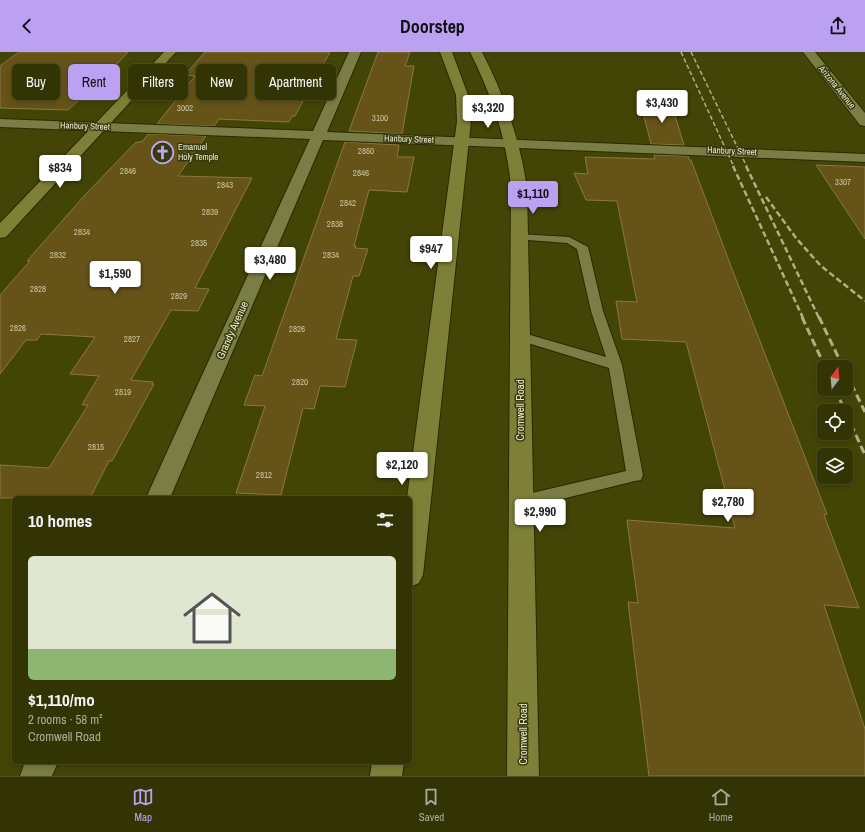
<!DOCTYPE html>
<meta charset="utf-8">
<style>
:root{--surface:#323404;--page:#3d3f13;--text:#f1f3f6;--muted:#a8aa9a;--line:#4d4f26;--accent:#bca0f2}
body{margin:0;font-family:"Archivo Narrow",sans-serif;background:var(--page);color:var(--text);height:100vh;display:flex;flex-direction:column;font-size:15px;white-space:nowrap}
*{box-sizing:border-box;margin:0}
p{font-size:13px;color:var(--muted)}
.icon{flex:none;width:22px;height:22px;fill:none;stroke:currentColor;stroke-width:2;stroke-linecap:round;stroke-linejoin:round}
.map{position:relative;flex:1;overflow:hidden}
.details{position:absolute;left:12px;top:444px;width:400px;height:268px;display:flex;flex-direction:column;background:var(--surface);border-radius:6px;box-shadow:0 2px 6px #0003,0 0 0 1px var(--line)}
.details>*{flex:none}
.hud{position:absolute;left:12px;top:12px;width:400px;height:36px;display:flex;gap:8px}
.needle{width:26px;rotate:16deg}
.tools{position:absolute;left:817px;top:308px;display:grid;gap:8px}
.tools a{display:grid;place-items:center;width:36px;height:36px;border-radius:6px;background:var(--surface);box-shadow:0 2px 6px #0003,0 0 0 1px var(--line);font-size:20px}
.price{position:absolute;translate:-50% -34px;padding:0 9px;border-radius:4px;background:#fff;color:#222;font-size:13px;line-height:26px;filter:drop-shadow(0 1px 2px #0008)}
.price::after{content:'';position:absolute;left:50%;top:24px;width:12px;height:9px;margin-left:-6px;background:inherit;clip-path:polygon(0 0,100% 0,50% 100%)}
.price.selected{background:var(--accent);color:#111}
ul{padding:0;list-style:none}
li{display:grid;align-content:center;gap:8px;height:212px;padding:0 16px}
li span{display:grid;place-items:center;height:124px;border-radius:6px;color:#555}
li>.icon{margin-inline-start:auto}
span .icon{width:72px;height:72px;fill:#fffc;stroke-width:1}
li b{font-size:17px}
h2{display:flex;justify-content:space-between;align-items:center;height:48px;padding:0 16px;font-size:17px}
.tag{padding:0 14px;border-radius:6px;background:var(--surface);box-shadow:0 2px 6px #0003,0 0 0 1px var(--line);font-size:14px;line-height:36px}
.tag.selected{background:var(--accent);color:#111}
header{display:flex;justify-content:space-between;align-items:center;height:52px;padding:0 16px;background:var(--accent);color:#111;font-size:18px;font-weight:700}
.dock{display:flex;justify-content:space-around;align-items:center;height:56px;border-top:1px solid var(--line);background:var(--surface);font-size:11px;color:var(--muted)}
.dock a{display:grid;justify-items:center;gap:2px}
.dock .selected{color:var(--accent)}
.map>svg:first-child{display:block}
.building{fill:#655318;stroke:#8b7840}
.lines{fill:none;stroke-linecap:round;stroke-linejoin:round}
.lane-casing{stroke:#292a00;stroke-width:2}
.street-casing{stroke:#292a00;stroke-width:2}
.secondary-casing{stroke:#292a00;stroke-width:2}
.lane{fill:#7a7d44;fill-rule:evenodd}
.street{fill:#7a7d44;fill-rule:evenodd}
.secondary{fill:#7d8036;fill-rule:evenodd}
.rail-far2{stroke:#adaf86;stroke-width:1.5;stroke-dasharray:4.5 2.5;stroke-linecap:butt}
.rail-far1{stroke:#adaf86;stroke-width:2.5;stroke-dasharray:6 3;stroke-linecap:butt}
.rail{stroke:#adaf86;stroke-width:3;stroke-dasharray:8 4;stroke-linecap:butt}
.labels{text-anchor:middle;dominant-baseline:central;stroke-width:3;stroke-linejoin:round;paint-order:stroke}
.far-street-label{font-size:9px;fill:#e8eacd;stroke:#383a0d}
.number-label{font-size:9px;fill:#c7c4a0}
.far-poi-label{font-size:9px;fill:#e8eacd;stroke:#383a0d;text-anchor:start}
.street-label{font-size:11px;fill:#e8eacd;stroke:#383a0d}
</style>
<header><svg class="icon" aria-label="back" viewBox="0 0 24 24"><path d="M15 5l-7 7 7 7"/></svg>Doorstep<svg class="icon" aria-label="share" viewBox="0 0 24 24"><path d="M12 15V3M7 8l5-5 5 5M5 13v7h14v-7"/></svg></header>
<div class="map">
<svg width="865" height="724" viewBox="0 0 865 724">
<rect width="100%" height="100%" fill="#434506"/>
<g class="building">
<path d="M19,0H128L116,13H118L68,58L0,56V14Z"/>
<path d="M205,0H330L295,64H292L289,70L219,67L214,74L157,72L195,24L185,23Z"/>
<path d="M378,0H410L405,14H414L402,82L349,79Z"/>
<path d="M640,49L671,51L684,93L651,92Z"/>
<path d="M148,82L206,84L178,124L252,126L195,236L209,237L198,259L171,258L131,328L153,330L152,332H154L112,409H109L90,446H0V413L49,416L88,353H82L99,324L70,322L95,285L41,282L37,288H26L0,322V243L30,209H27L85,143L135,91L143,89Z"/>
<path d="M345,90L399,93L397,105H414L407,140L369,138L354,194H356L355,196L368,197L359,224H353L336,287L357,288L345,335L320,334L314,357L303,356L281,443L236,441L265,354L244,353L255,323L262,324Z"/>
<path d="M654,103L688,104L689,108H691L732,217L827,462L824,463L859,556L824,553L865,677V724H649L628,550L638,551L627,468L735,476L686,290L622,287L616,249L637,250L617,149L586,148L574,121L588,122L585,105L655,107Z"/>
<path d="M816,113L865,115V187L832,137Z"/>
</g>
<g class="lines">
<defs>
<path id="lane" d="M519,182L569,185L588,195L603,259L622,313L643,423L641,428L635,429L521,457L515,455L513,450L515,445L626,419L609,316L515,287L513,284L515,281L520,280L606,305L591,259L577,197L567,191L515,187L513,185Z"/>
<g id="street">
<path d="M349,0H361L327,80L865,102V110L323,88L170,446H146L310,87L0,75V67L313,79Z"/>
<path d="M803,0H815L865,61V74L860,73Z"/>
<path d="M25,710H58L52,724H20Z"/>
</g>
<g id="secondary">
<path d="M164,0H176L6,185L0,186V171Z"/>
<path d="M440,0H452L468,43L471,69L423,523L419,531L410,535V446H407L457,69L456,43Z"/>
<path d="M470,0H482C504,43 520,87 527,136L539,724H507L511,136C507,87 492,44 470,0Z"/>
<path d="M372,710H404L402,724H370Z"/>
</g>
</defs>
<use href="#lane" class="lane-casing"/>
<use href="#street" class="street-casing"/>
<use href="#secondary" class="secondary-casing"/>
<use href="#lane" class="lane"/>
<use href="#street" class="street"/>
<use href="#secondary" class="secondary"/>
<g class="rail-far2">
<path d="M681,0L734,115"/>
<path d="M691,0L747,115"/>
</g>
<g class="rail-far1">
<path d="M733,114L803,266"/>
<path d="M746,114L819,266"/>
<path d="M766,145L796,186L821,214L865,249"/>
</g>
<g class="rail">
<path d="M802,265L825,315"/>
<path d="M819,265L843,315"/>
<path d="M846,321L865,360"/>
<path d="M835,337L845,359"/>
<path d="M846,361L865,403"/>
</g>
</g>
<defs>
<symbol id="church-ring" viewBox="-11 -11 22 22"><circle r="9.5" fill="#383a0d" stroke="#b8abf7" stroke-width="1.5"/><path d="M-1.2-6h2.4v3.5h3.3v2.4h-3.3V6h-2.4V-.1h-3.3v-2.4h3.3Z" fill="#b8abf7"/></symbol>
</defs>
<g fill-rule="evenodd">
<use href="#church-ring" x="150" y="88" width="25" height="25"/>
</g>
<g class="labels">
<g class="far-street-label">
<text transform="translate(837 35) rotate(51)">Arizona Avenue</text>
<text transform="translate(85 74) rotate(2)">Hanbury Street</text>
<text transform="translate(409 87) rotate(2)">Hanbury Street</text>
<text transform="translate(732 99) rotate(3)">Hanbury Street</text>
</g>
<g class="number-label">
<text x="185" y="56">3002</text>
<text x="380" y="66">3100</text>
<text x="366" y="99">2850</text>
<text x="128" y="119">2846</text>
<text x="361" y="121">2846</text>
<text x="843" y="130">3307</text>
<text x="225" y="133">2843</text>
<text x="348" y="151">2842</text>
<text x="210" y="160">2839</text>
<text x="335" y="172">2838</text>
<text x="82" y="180">2834</text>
<text x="199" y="191">2835</text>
<text x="58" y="203">2832</text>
<text x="331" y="203">2834</text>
<text x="38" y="237">2828</text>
<text x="179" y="244">2829</text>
<text x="18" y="276">2826</text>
<text x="297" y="277">2826</text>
<text x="132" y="287">2827</text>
<text x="300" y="330">2820</text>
<text x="123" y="340">2819</text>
<text x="96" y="395">2815</text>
<text x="264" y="423">2812</text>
</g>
<g class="far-poi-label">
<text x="178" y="95">Emanuel<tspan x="178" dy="10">Holy Temple</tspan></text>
</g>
<g class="street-label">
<text transform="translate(232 278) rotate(-66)">Grandy Avenue</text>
<text transform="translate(520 358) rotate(-90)">Cromwell Road</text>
<text transform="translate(523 682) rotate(-90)">Cromwell Road</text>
</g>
</g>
</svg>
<div class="tools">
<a><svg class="needle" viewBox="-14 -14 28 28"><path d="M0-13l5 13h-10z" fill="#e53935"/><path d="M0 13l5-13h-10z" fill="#a8aa9a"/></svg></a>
<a><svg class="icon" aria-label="locate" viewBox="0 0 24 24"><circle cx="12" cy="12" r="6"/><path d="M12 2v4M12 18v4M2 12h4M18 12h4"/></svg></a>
<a><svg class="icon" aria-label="layers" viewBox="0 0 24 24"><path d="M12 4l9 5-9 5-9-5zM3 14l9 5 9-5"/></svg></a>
</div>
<b class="price" style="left:662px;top:72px">$3,430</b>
<b class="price" style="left:488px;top:77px">$3,320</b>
<b class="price" style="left:60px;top:137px">$834</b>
<b class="price selected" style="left:533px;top:163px">$1,110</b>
<b class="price" style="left:431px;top:218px">$947</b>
<b class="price" style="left:270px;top:229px">$3,480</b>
<b class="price" style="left:115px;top:243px">$1,590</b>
<b class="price" style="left:402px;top:434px">$2,120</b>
<b class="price" style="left:728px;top:471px">$2,780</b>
<b class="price" style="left:540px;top:481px">$2,990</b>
<div class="hud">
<a class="tag">Buy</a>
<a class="tag selected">Rent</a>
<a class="tag">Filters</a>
<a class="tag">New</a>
<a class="tag">Apartment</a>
</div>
<section class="details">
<h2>10 homes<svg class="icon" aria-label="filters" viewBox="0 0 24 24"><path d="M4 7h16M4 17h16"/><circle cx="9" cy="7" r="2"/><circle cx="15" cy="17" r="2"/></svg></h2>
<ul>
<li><span style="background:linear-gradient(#dfe7d0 75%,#8fb573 0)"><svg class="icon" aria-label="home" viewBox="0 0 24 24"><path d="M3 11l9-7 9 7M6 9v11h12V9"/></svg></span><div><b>$1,110/mo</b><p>2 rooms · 58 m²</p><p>Cromwell Road</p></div></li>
</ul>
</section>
</div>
<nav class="dock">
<a class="selected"><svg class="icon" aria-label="map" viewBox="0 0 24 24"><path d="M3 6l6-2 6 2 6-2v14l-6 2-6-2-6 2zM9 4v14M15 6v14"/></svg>Map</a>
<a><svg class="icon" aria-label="saved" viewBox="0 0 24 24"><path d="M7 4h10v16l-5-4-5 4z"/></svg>Saved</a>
<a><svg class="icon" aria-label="home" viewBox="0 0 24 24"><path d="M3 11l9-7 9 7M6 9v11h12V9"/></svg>Home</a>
</nav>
